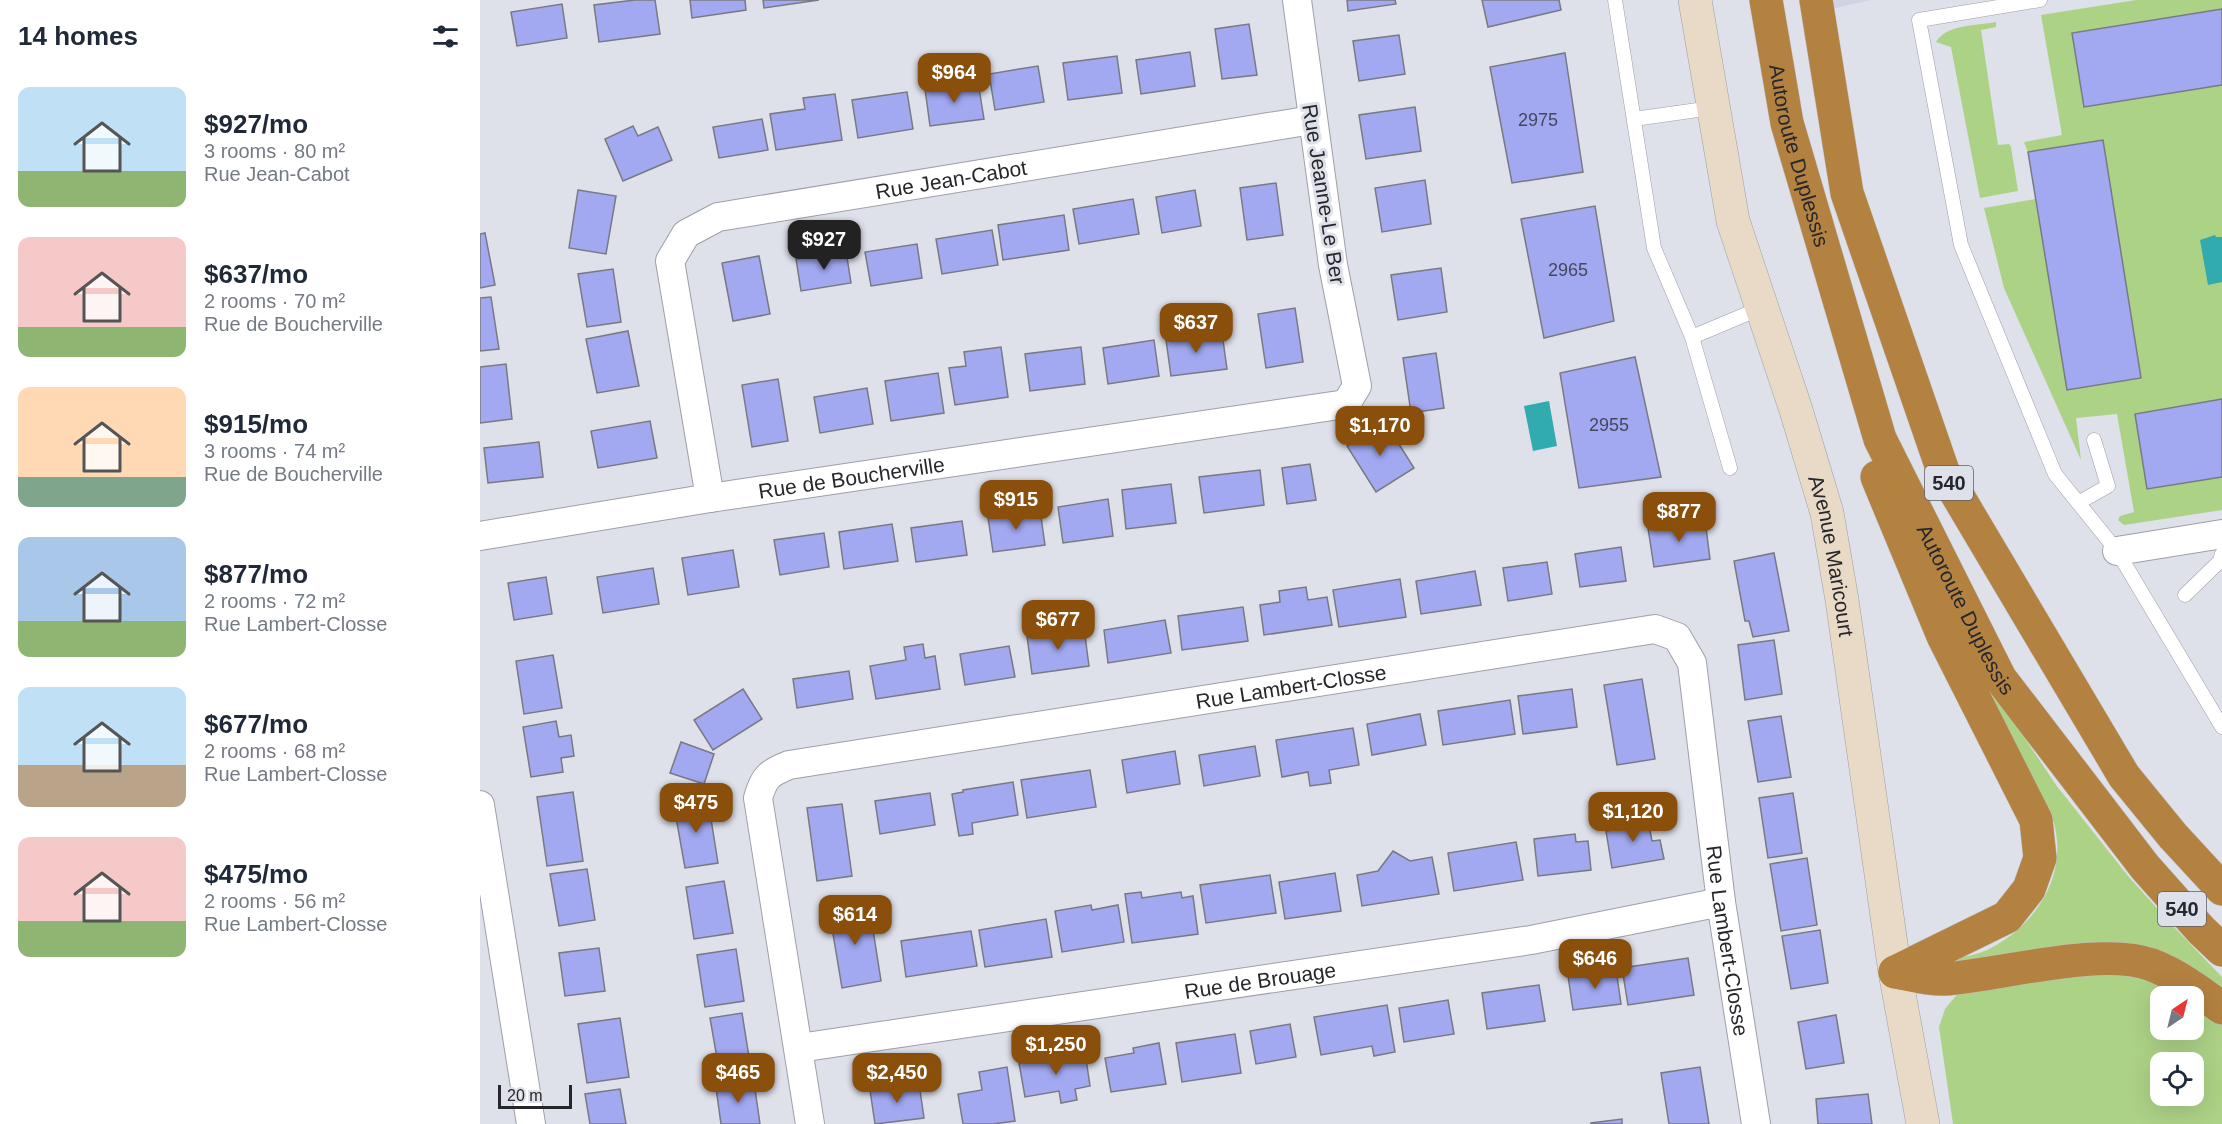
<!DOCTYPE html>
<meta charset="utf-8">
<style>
:root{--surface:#fff;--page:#f6f6f7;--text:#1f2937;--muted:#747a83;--accent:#8a4f0b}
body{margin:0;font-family:Arial,sans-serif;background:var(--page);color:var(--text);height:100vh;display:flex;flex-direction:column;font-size:22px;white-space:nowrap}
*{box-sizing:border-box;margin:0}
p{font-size:20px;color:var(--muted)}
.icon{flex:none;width:33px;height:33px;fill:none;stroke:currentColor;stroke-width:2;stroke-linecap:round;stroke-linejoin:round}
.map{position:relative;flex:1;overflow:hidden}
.side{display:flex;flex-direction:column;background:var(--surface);width:480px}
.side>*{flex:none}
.needle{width:39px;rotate:35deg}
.tools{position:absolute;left:1670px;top:986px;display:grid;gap:12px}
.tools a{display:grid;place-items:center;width:54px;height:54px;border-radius:12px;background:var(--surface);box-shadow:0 6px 24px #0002;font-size:30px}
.scale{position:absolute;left:18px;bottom:15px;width:74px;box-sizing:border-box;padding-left:6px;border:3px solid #26272b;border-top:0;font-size:16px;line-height:21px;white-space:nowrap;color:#26272b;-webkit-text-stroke:4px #dee0ea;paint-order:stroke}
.price{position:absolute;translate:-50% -51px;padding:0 14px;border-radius:12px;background:var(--accent);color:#fff;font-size:20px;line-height:39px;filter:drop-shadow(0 2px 3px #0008)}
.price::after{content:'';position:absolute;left:50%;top:36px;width:18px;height:14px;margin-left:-9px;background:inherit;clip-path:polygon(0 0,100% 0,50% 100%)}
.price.selected{background:#222;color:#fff}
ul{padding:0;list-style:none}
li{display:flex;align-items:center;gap:18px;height:150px;padding:0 18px}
li span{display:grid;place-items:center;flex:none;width:168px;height:120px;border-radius:12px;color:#555}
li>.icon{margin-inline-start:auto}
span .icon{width:72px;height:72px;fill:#fffc;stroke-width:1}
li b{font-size:26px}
h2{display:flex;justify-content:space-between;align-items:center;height:72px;padding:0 18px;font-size:26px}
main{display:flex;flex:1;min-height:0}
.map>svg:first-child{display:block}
.built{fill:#d1d3e4}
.green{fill:#acd286;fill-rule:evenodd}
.water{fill:#31abad}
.building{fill:#a2a9f1;stroke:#787982;stroke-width:1.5}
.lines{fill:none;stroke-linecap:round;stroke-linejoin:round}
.lane-casing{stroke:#9e9fa8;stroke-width:15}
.street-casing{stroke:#9e9fa8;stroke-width:30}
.secondary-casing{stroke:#9e9fa8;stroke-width:34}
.highway-casing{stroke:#bebebf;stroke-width:34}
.lane{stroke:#fff;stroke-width:14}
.street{stroke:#fff;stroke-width:28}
.secondary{stroke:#e8dac6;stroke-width:33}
.highway{stroke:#b38240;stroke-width:33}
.labels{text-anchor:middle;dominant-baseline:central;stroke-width:6;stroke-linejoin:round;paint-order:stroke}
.number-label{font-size:18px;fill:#45485c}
.shield{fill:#dee0ea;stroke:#5d5e64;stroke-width:1.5}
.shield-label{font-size:20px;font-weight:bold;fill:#26272b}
.street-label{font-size:21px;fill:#26272b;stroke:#dee0ea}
</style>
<main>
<section class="side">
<h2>14 homes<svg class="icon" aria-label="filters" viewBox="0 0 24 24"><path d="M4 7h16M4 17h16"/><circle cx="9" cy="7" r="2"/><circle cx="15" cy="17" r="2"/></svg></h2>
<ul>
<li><span style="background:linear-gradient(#bfe0f5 70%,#8fb573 0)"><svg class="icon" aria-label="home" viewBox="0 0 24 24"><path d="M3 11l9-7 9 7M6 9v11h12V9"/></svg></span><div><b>$927/mo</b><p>3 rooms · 80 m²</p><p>Rue Jean-Cabot</p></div></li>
<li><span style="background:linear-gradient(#f6c9c9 75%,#8fb573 0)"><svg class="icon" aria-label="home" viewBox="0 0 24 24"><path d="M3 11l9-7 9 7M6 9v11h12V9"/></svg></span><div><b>$637/mo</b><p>2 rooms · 70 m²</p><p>Rue de Boucherville</p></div></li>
<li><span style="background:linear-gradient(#ffd9b3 75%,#7fa58c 0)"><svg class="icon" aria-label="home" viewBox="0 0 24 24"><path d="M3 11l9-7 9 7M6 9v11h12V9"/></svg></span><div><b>$915/mo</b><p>3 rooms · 74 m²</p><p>Rue de Boucherville</p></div></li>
<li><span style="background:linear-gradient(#a9c7e8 70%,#8fb573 0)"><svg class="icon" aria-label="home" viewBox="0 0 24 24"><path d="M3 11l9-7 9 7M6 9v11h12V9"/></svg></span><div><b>$877/mo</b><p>2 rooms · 72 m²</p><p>Rue Lambert-Closse</p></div></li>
<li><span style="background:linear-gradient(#bfe0f5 65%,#b9a48a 0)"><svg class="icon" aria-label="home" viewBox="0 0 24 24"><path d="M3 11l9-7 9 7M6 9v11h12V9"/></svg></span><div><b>$677/mo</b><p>2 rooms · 68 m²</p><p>Rue Lambert-Closse</p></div></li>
<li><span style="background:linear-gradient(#f6c9c9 70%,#8fb573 0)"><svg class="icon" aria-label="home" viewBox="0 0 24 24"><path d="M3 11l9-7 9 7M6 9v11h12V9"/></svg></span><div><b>$475/mo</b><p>2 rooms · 56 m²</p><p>Rue Lambert-Closse</p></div></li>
</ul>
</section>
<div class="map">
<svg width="1742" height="1124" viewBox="0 0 1742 1124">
<rect width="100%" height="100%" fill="#dee0ea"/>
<path class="built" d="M1336,0H1391L1338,12Z"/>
<g class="green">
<path d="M1656,0H1742V9L1592,33L1604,107L1742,85V399L1655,414L1667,489L1742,477V510L1644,525L1638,520L1640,516L1654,512L1637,414L1596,418L1601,460L1524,288L1504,208L1555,199L1587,390L1661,378L1623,140L1548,152L1544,142L1582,135L1561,15Z"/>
<path d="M1516,22V27L1501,30L1518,145L1529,144L1531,147L1538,191L1500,198L1471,47L1456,42C1467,24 1496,26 1516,22Z"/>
<path d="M1493,670L1522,704L1576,785L1648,876L1693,926L1742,977V995L1716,975L1468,966L1467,961C1481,957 1498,955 1511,948C1557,924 1588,875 1574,823Z"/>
<path d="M1640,967L1707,996H1680V1029H1713V1000L1742,1021V1124H1473L1459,1027L1465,1009L1480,991ZM1680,1062H1713V1095H1680Z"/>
</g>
<g class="water">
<path d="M1735,235L1736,237H1742V282L1728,285L1720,240Z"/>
<path d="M1069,401L1077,446L1053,451L1044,406Z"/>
</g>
<g class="building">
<path d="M155,0H175L180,34L119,42L114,5Z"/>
<path d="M210,0H265L266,10L212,18Z"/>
<path d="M283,0H339L284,8Z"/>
<path d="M867,0H915L916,4L868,11Z"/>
<path d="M1002,0H1079L1081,10L1008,27Z"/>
<path d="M82,4L87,38L37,46L31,12Z"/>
<path d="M1742,9V85L1604,107L1592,33Z"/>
<path d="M769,24L777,75L742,79L735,29Z"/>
<path d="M919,35L925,74L879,81L873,41Z"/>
<path d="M710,52L715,86L661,94L656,60Z"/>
<path d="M1085,53L1103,172L1032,183L1010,67Z"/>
<path d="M637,56L642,93L588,100L583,63Z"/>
<path d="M558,66L564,102L515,110L509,74Z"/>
<path d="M498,82L504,119L450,126L445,89Z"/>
<path d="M427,92L433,129L378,138L372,100Z"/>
<path d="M355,94L362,140L296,150L290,114L325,109L323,98Z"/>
<path d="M935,107L941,151L886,159L879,115Z"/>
<path d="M282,119L288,150L239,158L233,127Z"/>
<path d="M153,126L158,136L178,127L192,160L143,181L125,139Z"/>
<path d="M1623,140L1661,378L1587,390L1548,152Z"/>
<path d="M945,180L951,224L902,232L895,188Z"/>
<path d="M796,183L803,235L767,240L760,188Z"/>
<path d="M98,190L136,196L126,254L89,248Z"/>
<path d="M715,190L721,226L682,233L676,197Z"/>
<path d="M653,199L659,234L599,244L593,209Z"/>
<path d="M1115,206L1134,321L1064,338L1041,219Z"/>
<path d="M584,215L589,250L523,260L518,225Z"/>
<path d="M512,230L518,265L462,274L456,239Z"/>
<path d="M5,233L15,285L0,288V234Z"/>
<path d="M437,244L442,278L391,286L385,252Z"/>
<path d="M366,251L371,283L321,291L316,259Z"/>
<path d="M279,256L290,314L253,321L242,263Z"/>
<path d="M961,268L967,312L918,320L911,275Z"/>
<path d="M133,269L141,322L107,327L98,274Z"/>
<path d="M11,297L19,349L0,351V298Z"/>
<path d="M815,308L823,362L786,368L778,314Z"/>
<path d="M148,331L159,386L117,393L106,339Z"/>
<path d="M742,333L747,369L691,376L686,340Z"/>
<path d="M674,340L679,376L628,384L623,348Z"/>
<path d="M521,347L528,397L475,405L469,368L486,366L484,352Z"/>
<path d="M601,347L605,384L550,391L545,354Z"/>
<path d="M956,353L964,408L931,413L923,358Z"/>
<path d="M1155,357L1181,477L1099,488L1080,373Z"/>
<path d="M26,364L32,419L0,423V367Z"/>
<path d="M458,373L464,413L411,421L405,381Z"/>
<path d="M298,379L308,441L272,447L262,385Z"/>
<path d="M387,388L393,424L340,433L334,397Z"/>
<path d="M1742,399V477L1667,489L1655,414Z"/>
<path d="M170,421L177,458L118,468L111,431Z"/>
<path d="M905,422L934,468L896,492L867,446Z"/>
<path d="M59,442L63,477L8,483L4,448Z"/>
<path d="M830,464L836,500L807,504L802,468Z"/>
<path d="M780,470L784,505L724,513L719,477Z"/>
<path d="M691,484L696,523L646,529L642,490Z"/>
<path d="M628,499L633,536L583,543L578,507Z"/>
<path d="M560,510L565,545L513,552L508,517Z"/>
<path d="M1225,520L1230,559L1174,567L1168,528Z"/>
<path d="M482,521L487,555L436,562L431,528Z"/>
<path d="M412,524L418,561L364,569L359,532Z"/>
<path d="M344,533L349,567L300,575L294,540Z"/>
<path d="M1141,547L1146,581L1100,587L1095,554Z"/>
<path d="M253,550L259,587L208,595L202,558Z"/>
<path d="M1294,553L1309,631L1273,637L1269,621H1265L1254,561Z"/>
<path d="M1067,562L1072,594L1028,601L1023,568Z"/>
<path d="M173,568L179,604L123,613L117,577Z"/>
<path d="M995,571L1001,605L941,614L936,581Z"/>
<path d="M66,577L72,614L34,620L28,583Z"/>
<path d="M920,579L926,617L859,627L853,590Z"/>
<path d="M826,587L828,600L847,597L852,625L784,635L780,605L800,602L799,591Z"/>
<path d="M763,607L768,641L702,650L698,616Z"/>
<path d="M685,620L691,653L628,663L624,630Z"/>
<path d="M604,628L609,666L552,674L547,636Z"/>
<path d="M1294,640L1302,694L1265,700L1258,645Z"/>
<path d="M443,644L445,658L455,656L460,689L396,699L390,666L426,660L424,647Z"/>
<path d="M529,646L535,677L485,685L480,654Z"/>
<path d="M73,655L82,708L44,714L36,661Z"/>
<path d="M369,671L373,699L317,708L313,679Z"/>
<path d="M1162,679L1175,759L1137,765L1124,685Z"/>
<path d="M263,689L282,719L233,750L214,720Z"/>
<path d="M1092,689L1097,727L1043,734L1038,696Z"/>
<path d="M1030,700L1035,734L963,745L958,711Z"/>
<path d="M940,714L946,745L892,755L887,724Z"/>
<path d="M1301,716L1311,777L1278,782L1268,721Z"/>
<path d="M76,721L79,737L91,735L94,756L81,758L83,772L51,777L43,727Z"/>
<path d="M873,728L879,765L849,770L851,783L830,786L828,772L802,777L796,740Z"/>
<path d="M201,742L234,754L224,784L190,773Z"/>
<path d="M775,746L780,776L724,786L719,755Z"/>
<path d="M695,751L700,784L647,793L642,760Z"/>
<path d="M610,770L616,807L547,818L541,780Z"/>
<path d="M533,782L538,815L492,823L493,834L479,836L472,794L483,792V790Z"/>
<path d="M93,792L103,861L67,866L57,797Z"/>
<path d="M450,793L455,825L400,834L395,801Z"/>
<path d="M1313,793L1322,853L1288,858L1279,798Z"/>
<path d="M228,800L238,863L205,868L194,806Z"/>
<path d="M362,804L372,876L337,881L327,808Z"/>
<path d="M1167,815L1172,841L1180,840L1184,859L1132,868L1126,831L1139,829L1138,819Z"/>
<path d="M1095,834L1096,842L1108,841L1111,870L1058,876L1054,839Z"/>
<path d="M1036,842L1043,880L974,891L968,853Z"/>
<path d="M913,851L930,861L952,857L959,894L882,906L877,875L898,871Z"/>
<path d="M1327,858L1337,925L1301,931L1290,864Z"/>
<path d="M107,869L115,920L79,926L70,874Z"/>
<path d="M855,873L861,911L805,919L799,882Z"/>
<path d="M790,875L796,913L726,923L720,885Z"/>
<path d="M244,881L253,933L214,939L206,887Z"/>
<path d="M661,892L662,898L701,892L702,898L713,896L718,934L652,943L645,894Z"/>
<path d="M389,904L401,981L362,988L349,910Z"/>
<path d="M611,905L612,910L638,905L644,942L582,952L575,911Z"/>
<path d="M566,919L572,957L505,967L499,930Z"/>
<path d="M1340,930L1348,983L1311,989L1302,936Z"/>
<path d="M491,931L497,966L426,977L421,941Z"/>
<path d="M119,948L125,991L85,996L79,953Z"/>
<path d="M256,949L264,1001L225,1007L217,955Z"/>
<path d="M1208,958L1214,995L1148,1005L1142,968Z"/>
<path d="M1136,969L1141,1004L1093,1010L1088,976Z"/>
<path d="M1059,985L1065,1021L1007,1029L1002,993Z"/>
<path d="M968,1000L974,1034L924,1042L919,1008Z"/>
<path d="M907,1005L915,1052L894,1056L892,1046L841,1055L834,1017Z"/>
<path d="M262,1013L272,1076L241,1081L230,1018Z"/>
<path d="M1356,1015L1364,1063L1326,1069L1318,1022Z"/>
<path d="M140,1018L149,1077L107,1083L98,1024Z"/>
<path d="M810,1024L816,1057L776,1064L770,1031Z"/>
<path d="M755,1034L761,1073L702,1082L696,1043Z"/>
<path d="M679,1043L686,1084L631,1092L625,1058L654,1053L653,1048Z"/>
<path d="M605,1052L610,1086L595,1089L597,1100L581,1103L579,1091L545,1097L539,1063Z"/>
<path d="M527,1067L535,1121L513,1124H483L478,1094L502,1090L499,1072Z"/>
<path d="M1220,1067L1229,1124H1189L1181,1073Z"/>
<path d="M274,1082L280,1124H241L236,1088Z"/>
<path d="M439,1083L444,1118L395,1124L390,1090Z"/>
<path d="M140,1089L146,1124H110L105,1094Z"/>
<path d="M1388,1094L1392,1124H1338L1336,1099Z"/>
<path d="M1142,1119V1124H1111V1123Z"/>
</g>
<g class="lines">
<defs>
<g id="lane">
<path d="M1135,0L1174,248L1212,337L1250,468"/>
<path d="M1560,0L1439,20L1481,245L1575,474L1637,551L1742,727"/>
<path d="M1154,119L1232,108"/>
<path d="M1212,337L1281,308"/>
<path d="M1598,503L1628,486L1614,440"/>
<path d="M1705,595L1740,561L1742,554"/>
</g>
<g id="street">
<path id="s1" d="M230,498L190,261L206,234L238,217L832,120"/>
<path id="s2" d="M0,536L230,498L866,404L877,386L853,265L817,0"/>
<path d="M1637,551L1742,534"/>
<path d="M0,805L51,1124"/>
<path id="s3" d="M319,1048L1051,940L1241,902"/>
<path id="s4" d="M330,1124L278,798C284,777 289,773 309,765L1175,629L1197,637L1212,663L1241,902L1276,1124"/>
</g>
<g id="secondary">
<path id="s5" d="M1215,0L1253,221L1316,410L1347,513L1362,600L1415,972L1443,1124"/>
</g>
<g id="highway">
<path id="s6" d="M1286,0L1307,123L1400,439L1520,678L1665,867L1721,930L1742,950"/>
<path d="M1336,0L1367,193L1463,471L1644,776L1693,836L1742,889"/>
<path d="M1397,477L1463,636L1556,820L1560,858L1549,889L1527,917L1415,972"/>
<path d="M1415,972C1431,975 1449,980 1465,979C1521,975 1621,946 1672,965C1698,975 1720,992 1742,1008"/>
</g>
</defs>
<use href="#lane" class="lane-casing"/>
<use href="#street" class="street-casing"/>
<use href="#secondary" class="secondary-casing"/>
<use href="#highway" class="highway-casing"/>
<use href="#lane" class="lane"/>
<use href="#street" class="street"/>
<use href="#secondary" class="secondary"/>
<use href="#highway" class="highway"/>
</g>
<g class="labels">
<g class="number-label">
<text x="1058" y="120">2975</text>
<text x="1088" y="270">2965</text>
<text x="1129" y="425">2955</text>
</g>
<g class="shield">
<rect x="1445" y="466" width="48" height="34" rx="4.5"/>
<rect x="1678" y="892" width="48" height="34" rx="4.5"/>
</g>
<g class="shield-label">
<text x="1469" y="483">540</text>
<text x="1702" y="909">540</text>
</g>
<g class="street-label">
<text stroke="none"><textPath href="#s6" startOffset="159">Autoroute Duplessis</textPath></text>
<text stroke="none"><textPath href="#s1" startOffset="544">Rue Jean-Cabot</textPath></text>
<text transform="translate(844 194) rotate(81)">Rue Jeanne-Le Ber</text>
<text stroke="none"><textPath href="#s2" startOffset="376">Rue de Boucherville</textPath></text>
<text stroke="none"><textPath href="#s5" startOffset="574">Avenue Maricourt</textPath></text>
<text stroke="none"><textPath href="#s6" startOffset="645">Autoroute Duplessis</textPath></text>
<text stroke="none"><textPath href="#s4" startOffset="886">Rue Lambert-Closse</textPath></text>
<text stroke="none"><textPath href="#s4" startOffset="1588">Rue Lambert-Closse</textPath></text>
<text stroke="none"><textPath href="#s3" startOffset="466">Rue de Brouage</textPath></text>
</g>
</g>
</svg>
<div class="tools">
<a><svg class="needle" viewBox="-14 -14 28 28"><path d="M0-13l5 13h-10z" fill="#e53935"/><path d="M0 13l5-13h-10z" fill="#747a83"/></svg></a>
<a><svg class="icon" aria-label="locate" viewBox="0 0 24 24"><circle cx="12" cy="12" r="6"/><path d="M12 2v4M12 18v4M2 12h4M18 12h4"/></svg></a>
</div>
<div class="scale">20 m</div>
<b class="price" style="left:474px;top:104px">$964</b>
<b class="price selected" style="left:344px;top:271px">$927</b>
<b class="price" style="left:716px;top:354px">$637</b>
<b class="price" style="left:900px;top:457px">$1,170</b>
<b class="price" style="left:536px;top:531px">$915</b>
<b class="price" style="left:1199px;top:543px">$877</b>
<b class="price" style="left:578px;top:651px">$677</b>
<b class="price" style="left:216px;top:834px">$475</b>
<b class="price" style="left:1153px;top:843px">$1,120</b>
<b class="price" style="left:375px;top:946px">$614</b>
<b class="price" style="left:1115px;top:990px">$646</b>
<b class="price" style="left:576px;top:1076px">$1,250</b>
<b class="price" style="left:258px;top:1104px">$465</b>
<b class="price" style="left:417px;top:1104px">$2,450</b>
</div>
</main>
